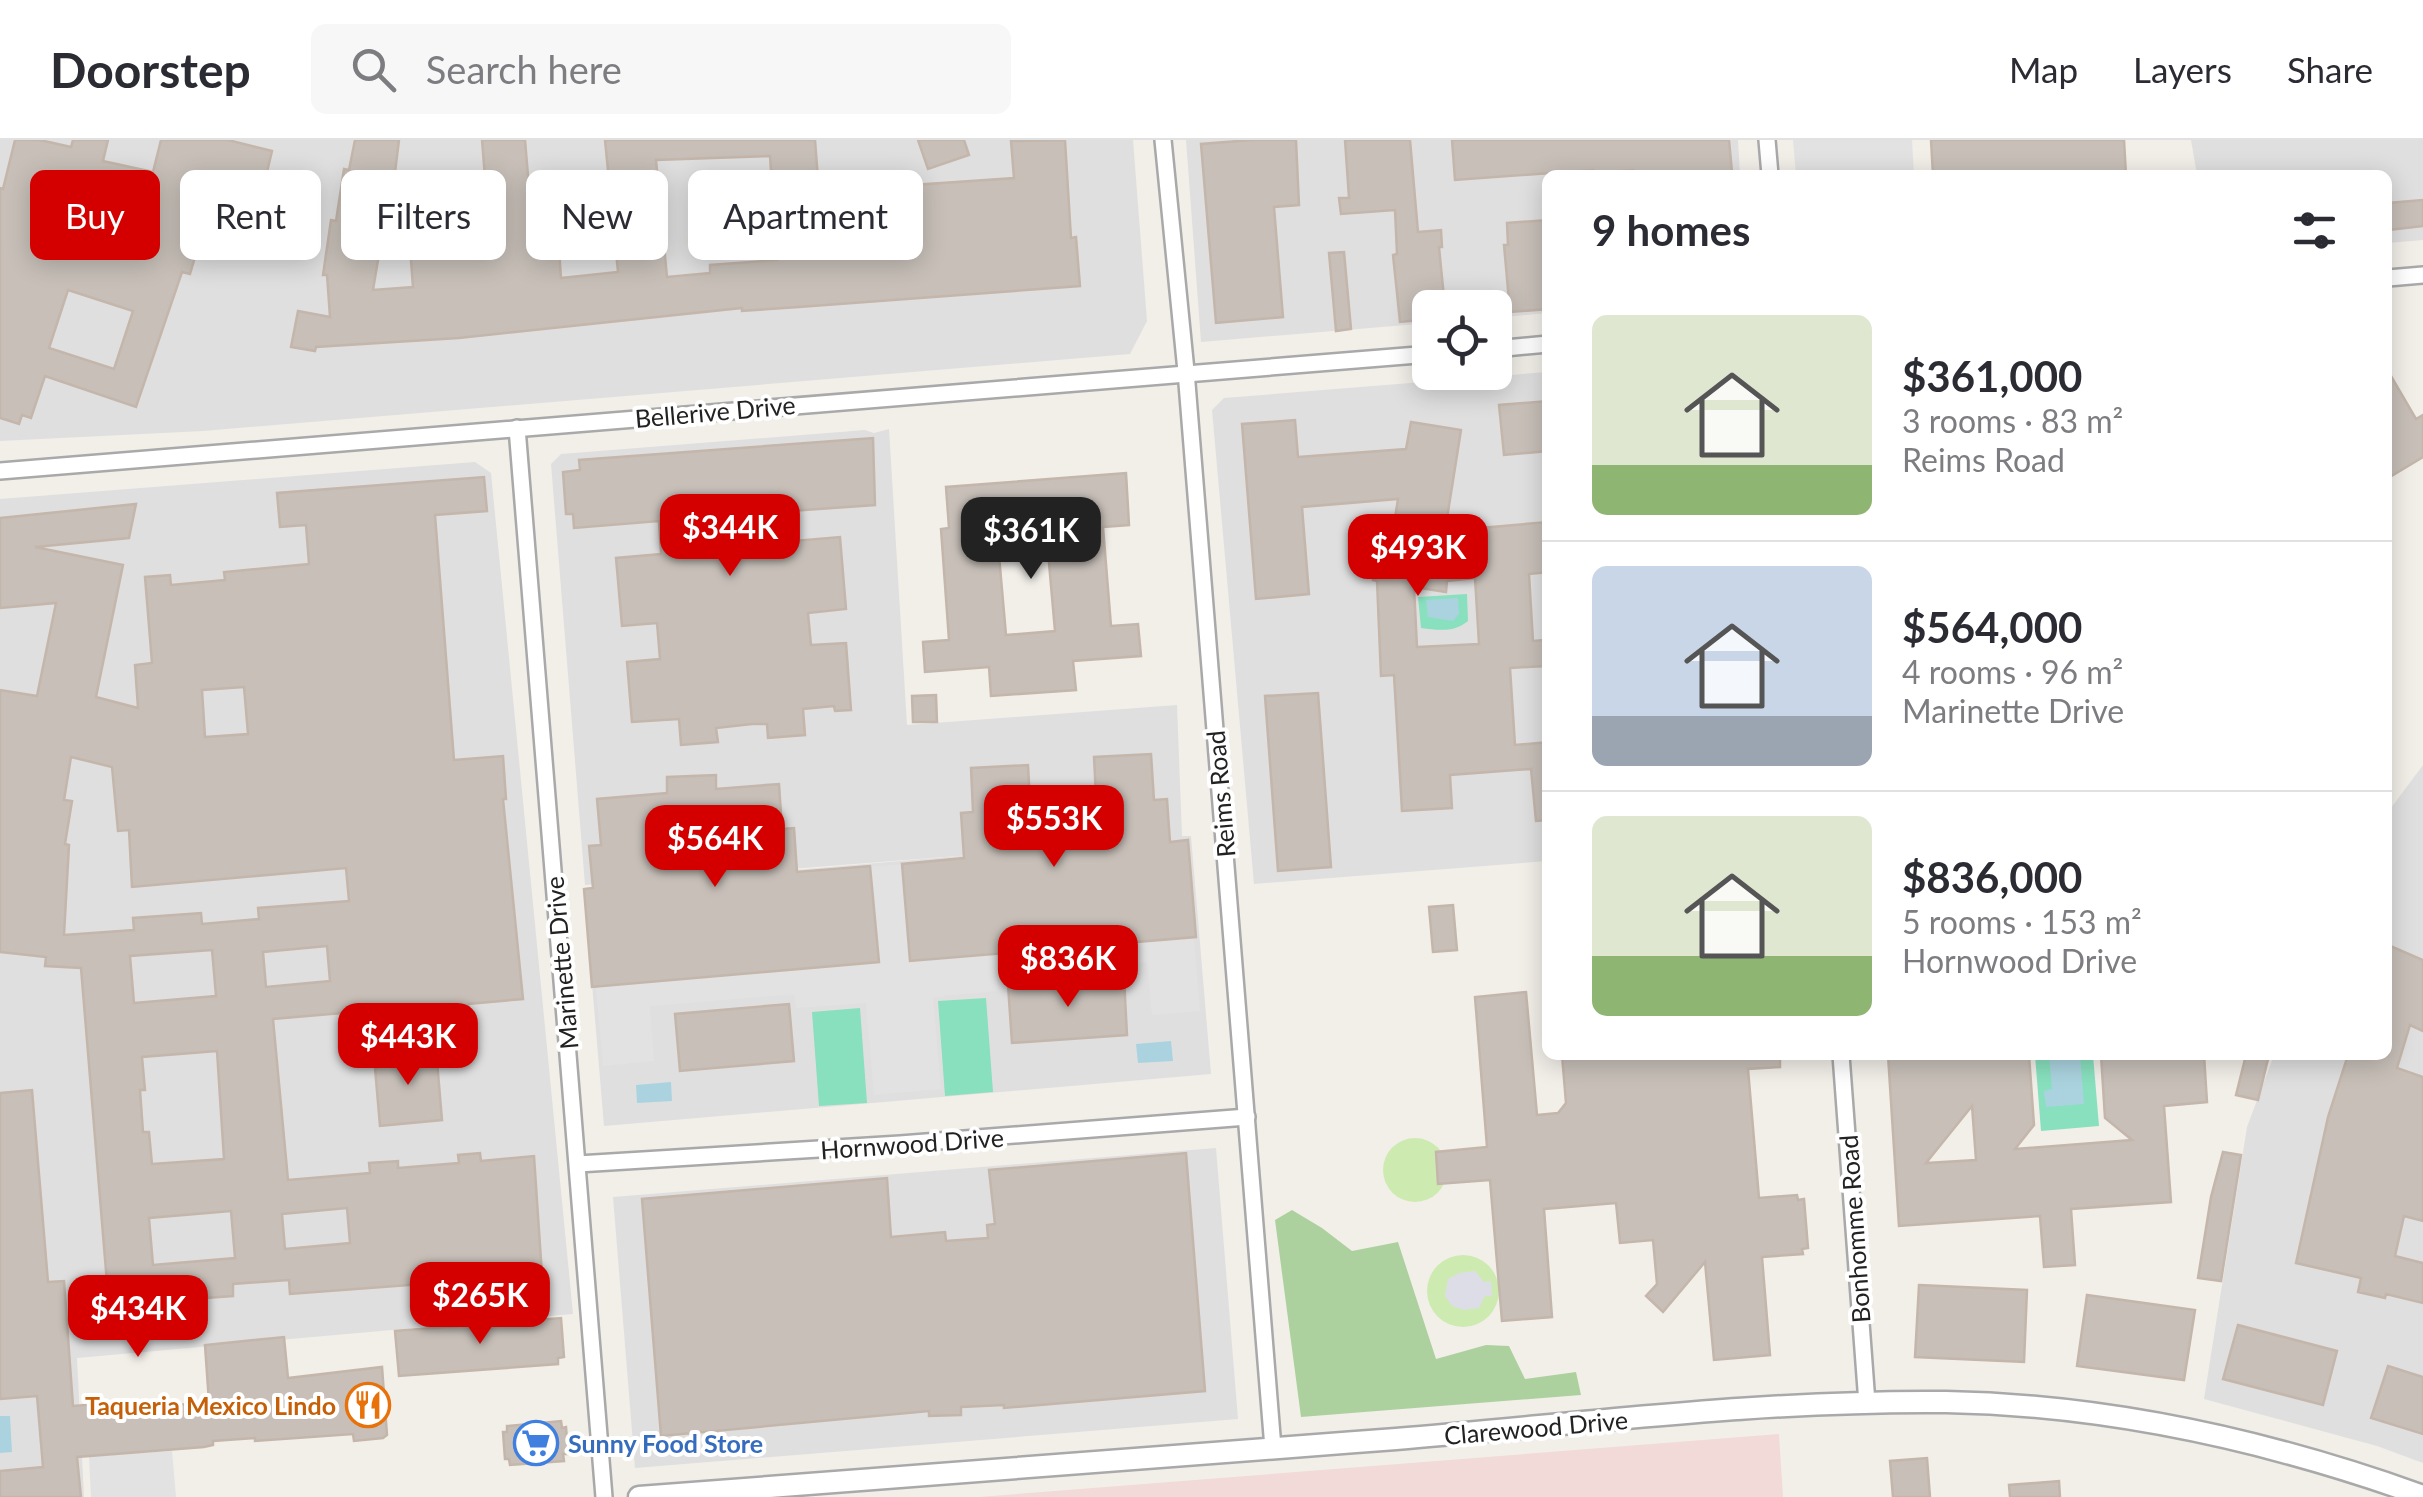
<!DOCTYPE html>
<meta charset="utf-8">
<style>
:root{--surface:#fff;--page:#f7f7f7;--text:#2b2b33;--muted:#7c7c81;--line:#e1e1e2;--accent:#d40000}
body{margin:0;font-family:Lato,sans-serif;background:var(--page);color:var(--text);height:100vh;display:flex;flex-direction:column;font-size:38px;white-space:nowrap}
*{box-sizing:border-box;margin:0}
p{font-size:32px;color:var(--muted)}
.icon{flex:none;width:55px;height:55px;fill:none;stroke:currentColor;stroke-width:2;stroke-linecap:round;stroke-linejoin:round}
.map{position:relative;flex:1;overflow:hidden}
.details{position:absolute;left:1542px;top:30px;width:850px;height:890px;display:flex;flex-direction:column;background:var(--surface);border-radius:15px;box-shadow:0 5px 25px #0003}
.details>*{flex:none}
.banner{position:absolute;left:30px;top:30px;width:950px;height:90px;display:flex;gap:20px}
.fabs{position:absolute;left:1412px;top:150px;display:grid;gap:20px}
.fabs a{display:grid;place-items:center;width:100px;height:100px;border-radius:15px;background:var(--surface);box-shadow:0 5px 25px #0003;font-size:50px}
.price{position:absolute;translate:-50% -85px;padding:0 22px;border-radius:20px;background:var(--accent);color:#fff;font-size:32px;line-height:65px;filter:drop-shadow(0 2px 5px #0008)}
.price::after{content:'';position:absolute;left:50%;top:60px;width:30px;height:22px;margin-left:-15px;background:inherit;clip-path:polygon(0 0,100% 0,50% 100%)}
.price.active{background:#222;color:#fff}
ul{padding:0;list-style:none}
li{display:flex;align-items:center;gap:30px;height:250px;padding:0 50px}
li+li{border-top:2px solid var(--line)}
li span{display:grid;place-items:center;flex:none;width:280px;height:200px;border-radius:15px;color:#555}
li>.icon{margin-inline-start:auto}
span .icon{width:120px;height:120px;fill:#fffc;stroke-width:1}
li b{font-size:42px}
h2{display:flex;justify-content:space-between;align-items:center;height:120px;padding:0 50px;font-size:42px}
.chip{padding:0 35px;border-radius:15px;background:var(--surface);box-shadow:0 5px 25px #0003;font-size:35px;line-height:90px}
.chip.active{background:var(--accent);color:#fff}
header{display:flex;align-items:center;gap:60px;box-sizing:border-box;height:140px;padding:0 50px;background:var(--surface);border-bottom:2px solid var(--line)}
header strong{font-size:48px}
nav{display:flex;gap:55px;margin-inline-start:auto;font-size:35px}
.search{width:700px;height:90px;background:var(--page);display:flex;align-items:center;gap:25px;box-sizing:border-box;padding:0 35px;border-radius:15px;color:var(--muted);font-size:38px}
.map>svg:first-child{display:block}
.residential{fill:#e0dfdf}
.commercial{fill:#f2dad9}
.grass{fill:#cdebb0}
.forest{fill:#add19e}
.pitch{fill:#88e0be}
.parking{fill:#e2e2e2}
.plaza{fill:#dddde8}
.water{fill:#aad3df}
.building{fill:#c7bfb8;stroke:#c4b6ab;stroke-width:2.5;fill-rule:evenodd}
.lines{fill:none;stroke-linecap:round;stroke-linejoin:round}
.minor-casing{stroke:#a9a9a9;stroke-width:20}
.tertiary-casing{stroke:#a9a9a9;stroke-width:25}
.minor{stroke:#fff;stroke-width:15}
.tertiary{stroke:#fff;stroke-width:20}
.labels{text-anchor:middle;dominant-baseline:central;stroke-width:8;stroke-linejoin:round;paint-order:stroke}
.street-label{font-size:25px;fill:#222;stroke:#fff}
.food-label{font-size:25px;font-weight:bold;fill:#c56008;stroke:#fff;text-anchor:end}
.shop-label{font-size:25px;font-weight:bold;fill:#366cbe;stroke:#fff;text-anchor:start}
</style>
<header>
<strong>Doorstep</strong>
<div class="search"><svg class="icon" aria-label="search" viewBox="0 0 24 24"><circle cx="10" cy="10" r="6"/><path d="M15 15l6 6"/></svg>Search here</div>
<nav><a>Map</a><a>Layers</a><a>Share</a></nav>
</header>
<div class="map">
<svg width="2423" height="1357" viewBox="0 0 2423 1357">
<rect width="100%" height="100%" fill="#f2efe9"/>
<g class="residential">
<path d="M0,0H1133L1147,181L1130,214L203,291L0,301Z"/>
<path d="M1186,0H1738L1740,35H1548L1547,173L1495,178V168H1430V183L1201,202Z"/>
<path d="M2191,0H2423V100L2388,103V35H2197Z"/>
<path d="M1547,232V721L1254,744L1212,270L1224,258Z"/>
<path d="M889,289L907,585L1177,565L1182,696H1191L1211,934L604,986L584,748L983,714L585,745L551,324L561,314L865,290L874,293Z"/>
<path d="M475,322L491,333L573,1174L77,1218L84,1357H0V359Z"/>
<path d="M2423,625V1323L2377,1306L2204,1259L2247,987L2274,915H2388V672Z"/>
<path d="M1216,1008L1238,1279L635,1328L613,1057Z"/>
</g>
<path class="commercial" d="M1779,1294L1783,1357H979Z"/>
<g class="grass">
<path d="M713,64L738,83L733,111L718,106L719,99L713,92L703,96L705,109L697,112L687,101L692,81Z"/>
<circle cx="1415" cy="1030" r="32"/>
<circle cx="1463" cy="1151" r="36"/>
</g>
<path class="forest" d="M1292,1070L1322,1088L1352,1111L1398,1102L1436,1219L1486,1205L1509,1206L1525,1239L1576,1232L1581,1255L1301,1277L1275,1080Z"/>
<g class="pitch">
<path d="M1467,454L1468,481C1454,493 1438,490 1421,488L1418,457Z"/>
<path d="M986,858L993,952L945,956L938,861Z"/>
<path d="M860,868L867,963L819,966L812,872Z"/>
<path d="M2035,915H2093L2099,986L2041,991Z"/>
</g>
<g class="parking">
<path d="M1793,0H1912L1914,35H1796Z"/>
<path d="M1186,701L1200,871L1152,875L1147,822L997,835L998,851L933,857L941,949L874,955L866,863L796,868L794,854L650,866L654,921L603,926L587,750Z"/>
<path d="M172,1311L176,1357H91L89,1316Z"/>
</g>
<path class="plaza" d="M1475,1131L1484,1142L1491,1141L1492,1156H1485L1479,1168L1464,1170L1452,1166L1445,1156L1448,1139L1459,1133Z"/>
<g class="water">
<path d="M1458,458L1459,474L1453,481L1428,477L1426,460Z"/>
<path d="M1171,901L1173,921L1138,923L1136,904Z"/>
<path d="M2049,915H2080L2084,964L2046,967L2044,951L2052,949Z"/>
<path d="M671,942L672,961L637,963L636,945Z"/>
<path d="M0,1276H10L12,1312L0,1313Z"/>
</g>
<g class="building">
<path d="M15,0H40L71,7L73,0H108L103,21L153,32L161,0H228L272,11L253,91L206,80L190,134L182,132L136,267L45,236L31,278L22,275L19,284L0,278V48L3,49ZM68,150L133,171L114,229L49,208Z"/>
<path d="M355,0H399L389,81L488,75L482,0H525L531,71L556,69L561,138L618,132L605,0H815L824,116L858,114L855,49L1014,38L1011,1L1065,0L1071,98L1076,97L1080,146L799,167L742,171V168L459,198L316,207L315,211L291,207L298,171L330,177L327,135H323L331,80L336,81L344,29L349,30ZM770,16L777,120L710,125V133L667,137L656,20ZM383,90L409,94L413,147L373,150Z"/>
<path d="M918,0H964L969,15L928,29Z"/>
<path d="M1251,0H1296L1299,65L1274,67L1283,177L1216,183L1201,4Z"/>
<path d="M1345,0H1410L1418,92L1441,90L1442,107H1439L1445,168H1430V179L1400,182L1393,115L1397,114L1395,70L1341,74L1339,58H1349Z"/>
<path d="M1452,0H1729L1732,32L1634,35L1633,30L1593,33V30L1455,40Z"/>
<path d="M1931,0H2124L2126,35H1933Z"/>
<path d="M2423,60V86L2388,90V63Z"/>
<path d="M1548,80V169L1510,172L1504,105H1508L1507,83Z"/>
<path d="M1344,112L1351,189L1336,191L1329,113Z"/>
<path d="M2388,231L2416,279L2423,275V317L2388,338Z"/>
<path d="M1548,261V311L1504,315L1499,265Z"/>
<path d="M1295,280L1298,317L1406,309L1411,282L1461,290L1445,391L1548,382V432L1529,434L1533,501L1544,500L1545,526L1510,528L1515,605L1548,602V680L1536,681L1531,629L1450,635L1452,668L1402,671L1394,535L1381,536L1377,441L1373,440L1377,414L1389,416L1398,359L1302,367L1309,454L1256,459L1242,284ZM1475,438L1479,504L1417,507L1414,447L1446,452L1447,441Z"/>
<path d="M873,298L875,365L791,371L794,401L840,397L846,469L808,473L811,505L846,503L851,570L835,571L834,566L803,569L805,595L768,598L767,584H752L716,588L718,602L681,605L679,579L632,582L627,522L660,519L657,483L622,486L616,418L661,414L659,381L574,388L573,374H566L563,332L580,330L579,320Z"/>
<path d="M1126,333L1129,385L1103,387L1111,486L1138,484L1141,516L1073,521L1076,550L991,556L989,527L925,532L923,502L949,500L941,389L949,388L946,347ZM1046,389L1055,491L1006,495L997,393Z"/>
<path d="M484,337L487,371L435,375L454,620L503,616L506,659H503L523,859L468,864V870L447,872V864L273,879L288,1040L370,1033L369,1023L398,1021V1028L459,1023L458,1015L480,1013L481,1021L534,1016L542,1135L290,1154L289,1140L233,1144V1156L165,1161L164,1151L108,1155L81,828L45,826L46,817L0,812V550L37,556L56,463L0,468V378L136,364L129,398L35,407L123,425L96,557L138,568L135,525L152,523L145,437L170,435L171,445L225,440L224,432L309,424L306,385L280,387L277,353ZM244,547L248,594L205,597L202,550ZM71,617L112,627L118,691L129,690L132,747L346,728L349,761L258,768L259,779L202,784L201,773L133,778L134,790L64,795L69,705L65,704L72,661L64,660ZM327,806L330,841L266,847L263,812ZM212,810L216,856L134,863L130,816ZM217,911L224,1019L152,1024L149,992H143L140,950H145L142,917ZM347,1068L350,1103L285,1109L282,1074ZM231,1071L235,1118L153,1125L149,1078Z"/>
<path d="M1318,553L1331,727L1278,731L1265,556Z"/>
<path d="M936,555L937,582H913L912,556Z"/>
<path d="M1151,614L1154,660L1167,659L1170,702L1188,700L1196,797L910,821L902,724L964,718L961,673L973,672L971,628L1028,625L1030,662L1096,657L1094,617Z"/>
<path d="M716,635V649L779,644L782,689L794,688L797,732L870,726L879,822L592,847L584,749L593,748L589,706L601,705L597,659L667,653V637Z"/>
<path d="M1453,765L1457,810L1433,812L1429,767Z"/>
<path d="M2388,805L2423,820V891L2410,885L2397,928L2423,937V1081L2404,1076L2395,1116L2423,1123V1163L2386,1154L2385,1158L2358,1152L2361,1138L2296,1123L2328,977L2348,915H2388Z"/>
<path d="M1124,838L1127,895L1012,903L1008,845Z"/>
<path d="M1526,852L1537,975L1558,973L1566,963L1562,915H1780V927L1748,929L1759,1058L1797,1055L1798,1060L1804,1059L1808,1108L1802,1109L1803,1114L1762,1117L1770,1215L1714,1220L1705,1122L1663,1172L1646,1156L1657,1144L1653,1100L1620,1103L1616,1063L1544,1069L1552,1177L1502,1181L1490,1040L1438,1044L1436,1012L1487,1007L1475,857Z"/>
<path d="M789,864L794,921L680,931L675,874Z"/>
<path d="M436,909L442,980L380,986L375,928L379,927L378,914Z"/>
<path d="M1888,915H2029L2034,985L2015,1009L2132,1000L2105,978L2101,915H2204L2207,962L2164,966L2171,1062L2071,1069L2075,1125L2044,1127L2040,1076L1899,1086ZM1972,966L1976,1020L1926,1023Z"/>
<path d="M2246,915H2269L2258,960L2236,955Z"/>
<path d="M32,950L48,1142L64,1141L73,1266L126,1262V1270L209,1262L205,1205L284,1197L288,1238L382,1227L387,1295L383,1298L354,1301L353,1294L255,1301V1298L213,1301V1305L204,1307L77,1317L81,1357H0V1331L43,1327L37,1256L0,1259V953Z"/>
<path d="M2223,1012L2241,1015L2221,1141L2198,1138L2211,1057Z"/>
<path d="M1186,1013L1205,1251L1004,1268V1265L961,1267V1275L929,1276V1271L661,1296L642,1059L887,1038L891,1097L945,1092L946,1101L988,1098L987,1085L995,1084L989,1030Z"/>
<path d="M1919,1145L2027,1150L2024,1222L1915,1217Z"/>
<path d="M2087,1155L2195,1170L2184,1240L2077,1226Z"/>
<path d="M561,1178L564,1217L558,1218V1224L399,1236L395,1191Z"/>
<path d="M2238,1185L2337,1211L2323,1265L2223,1239Z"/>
<path d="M2388,1226L2423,1237V1294L2371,1278Z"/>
<path d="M561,1281L562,1288L566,1287L568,1314H563L564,1321L510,1325L509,1319H505L503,1292H507V1286Z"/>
<path d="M1927,1318L1930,1357H1893L1890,1321Z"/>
<path d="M2059,1341L2060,1357H2010L2009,1345Z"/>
</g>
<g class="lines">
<defs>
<g id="minor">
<path d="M1163,0L1186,231L1273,1308"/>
<path d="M1767,0L1770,35"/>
<path d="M2388,138L2423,135"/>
<path d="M1495,209L1548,204"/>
<path d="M517,288L604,1357"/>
<path d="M0,331L1430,214"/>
<path d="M1841,915L1867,1263"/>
<path d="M578,1024L900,1004L1247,977"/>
</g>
<path id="tertiary" d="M639,1357C892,1336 1144,1318 1396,1299C1579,1284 1763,1260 1946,1262C2109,1265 2270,1301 2423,1356"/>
</defs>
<use href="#minor" class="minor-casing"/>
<use href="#tertiary" class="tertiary-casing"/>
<use href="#minor" class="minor"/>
<use href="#tertiary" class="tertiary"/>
</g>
<defs>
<symbol id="restaurant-ring" viewBox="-11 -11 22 22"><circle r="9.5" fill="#fff" stroke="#e8710a" stroke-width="1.5"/><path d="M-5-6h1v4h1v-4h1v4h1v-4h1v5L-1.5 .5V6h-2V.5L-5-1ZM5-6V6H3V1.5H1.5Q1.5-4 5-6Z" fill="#e8710a"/></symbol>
<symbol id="supermarket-ring" viewBox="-11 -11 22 22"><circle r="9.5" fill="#fff" stroke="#3f7fe0" stroke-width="1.5"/><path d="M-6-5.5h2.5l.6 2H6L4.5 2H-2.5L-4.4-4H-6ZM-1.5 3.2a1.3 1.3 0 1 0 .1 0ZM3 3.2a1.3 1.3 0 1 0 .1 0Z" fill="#3f7fe0"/></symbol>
</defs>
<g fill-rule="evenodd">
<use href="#restaurant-ring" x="343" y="1240" width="50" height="50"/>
<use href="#supermarket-ring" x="511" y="1278" width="50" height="50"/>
</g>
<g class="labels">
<g class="street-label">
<text transform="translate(715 271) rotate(-5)">Bellerive Drive</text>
<text transform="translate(1220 654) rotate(-95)">Reims Road</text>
<text transform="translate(561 823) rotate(-95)">Marinette Drive</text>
<text transform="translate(912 1003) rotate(-4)">Hornwood Drive</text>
<text transform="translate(1854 1089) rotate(-94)">Bonhomme Road</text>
<text transform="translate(1536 1287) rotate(-5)">Clarewood Drive</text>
</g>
<g class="food-label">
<text x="336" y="1265">Taqueria Mexico Lindo</text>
</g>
<g class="shop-label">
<text x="568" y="1303">Sunny Food Store</text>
</g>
</g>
</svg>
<div class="fabs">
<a><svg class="icon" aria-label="locate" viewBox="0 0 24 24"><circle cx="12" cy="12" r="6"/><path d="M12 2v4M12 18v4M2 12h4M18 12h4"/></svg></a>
</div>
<b class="price" style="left:730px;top:439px">$344K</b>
<b class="price active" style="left:1031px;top:442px">$361K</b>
<b class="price" style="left:1418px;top:459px">$493K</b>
<b class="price" style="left:1054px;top:730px">$553K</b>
<b class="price" style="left:715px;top:750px">$564K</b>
<b class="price" style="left:1068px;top:870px">$836K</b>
<b class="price" style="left:408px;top:948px">$443K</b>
<b class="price" style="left:480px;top:1207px">$265K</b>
<b class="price" style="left:138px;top:1220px">$434K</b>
<div class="banner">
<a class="chip active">Buy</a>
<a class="chip">Rent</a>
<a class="chip">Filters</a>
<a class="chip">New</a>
<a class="chip">Apartment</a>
</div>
<section class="details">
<h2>9 homes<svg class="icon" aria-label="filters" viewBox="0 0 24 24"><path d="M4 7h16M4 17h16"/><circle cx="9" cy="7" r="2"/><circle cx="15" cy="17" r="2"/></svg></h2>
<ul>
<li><span style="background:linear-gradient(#dfe7d0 75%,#8fb573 0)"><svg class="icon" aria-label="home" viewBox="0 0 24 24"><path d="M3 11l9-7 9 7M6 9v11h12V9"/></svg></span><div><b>$361,000</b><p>3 rooms · 83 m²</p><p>Reims Road</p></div></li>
<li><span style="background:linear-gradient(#c9d6e8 75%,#9aa5b1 0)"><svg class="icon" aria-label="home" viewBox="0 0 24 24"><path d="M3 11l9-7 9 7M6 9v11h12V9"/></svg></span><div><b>$564,000</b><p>4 rooms · 96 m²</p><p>Marinette Drive</p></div></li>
<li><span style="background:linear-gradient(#dfe7d0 70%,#8fb573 0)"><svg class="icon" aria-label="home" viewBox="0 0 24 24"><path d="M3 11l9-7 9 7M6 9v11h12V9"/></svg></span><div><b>$836,000</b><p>5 rooms · 153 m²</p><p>Hornwood Drive</p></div></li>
</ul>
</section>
</div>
